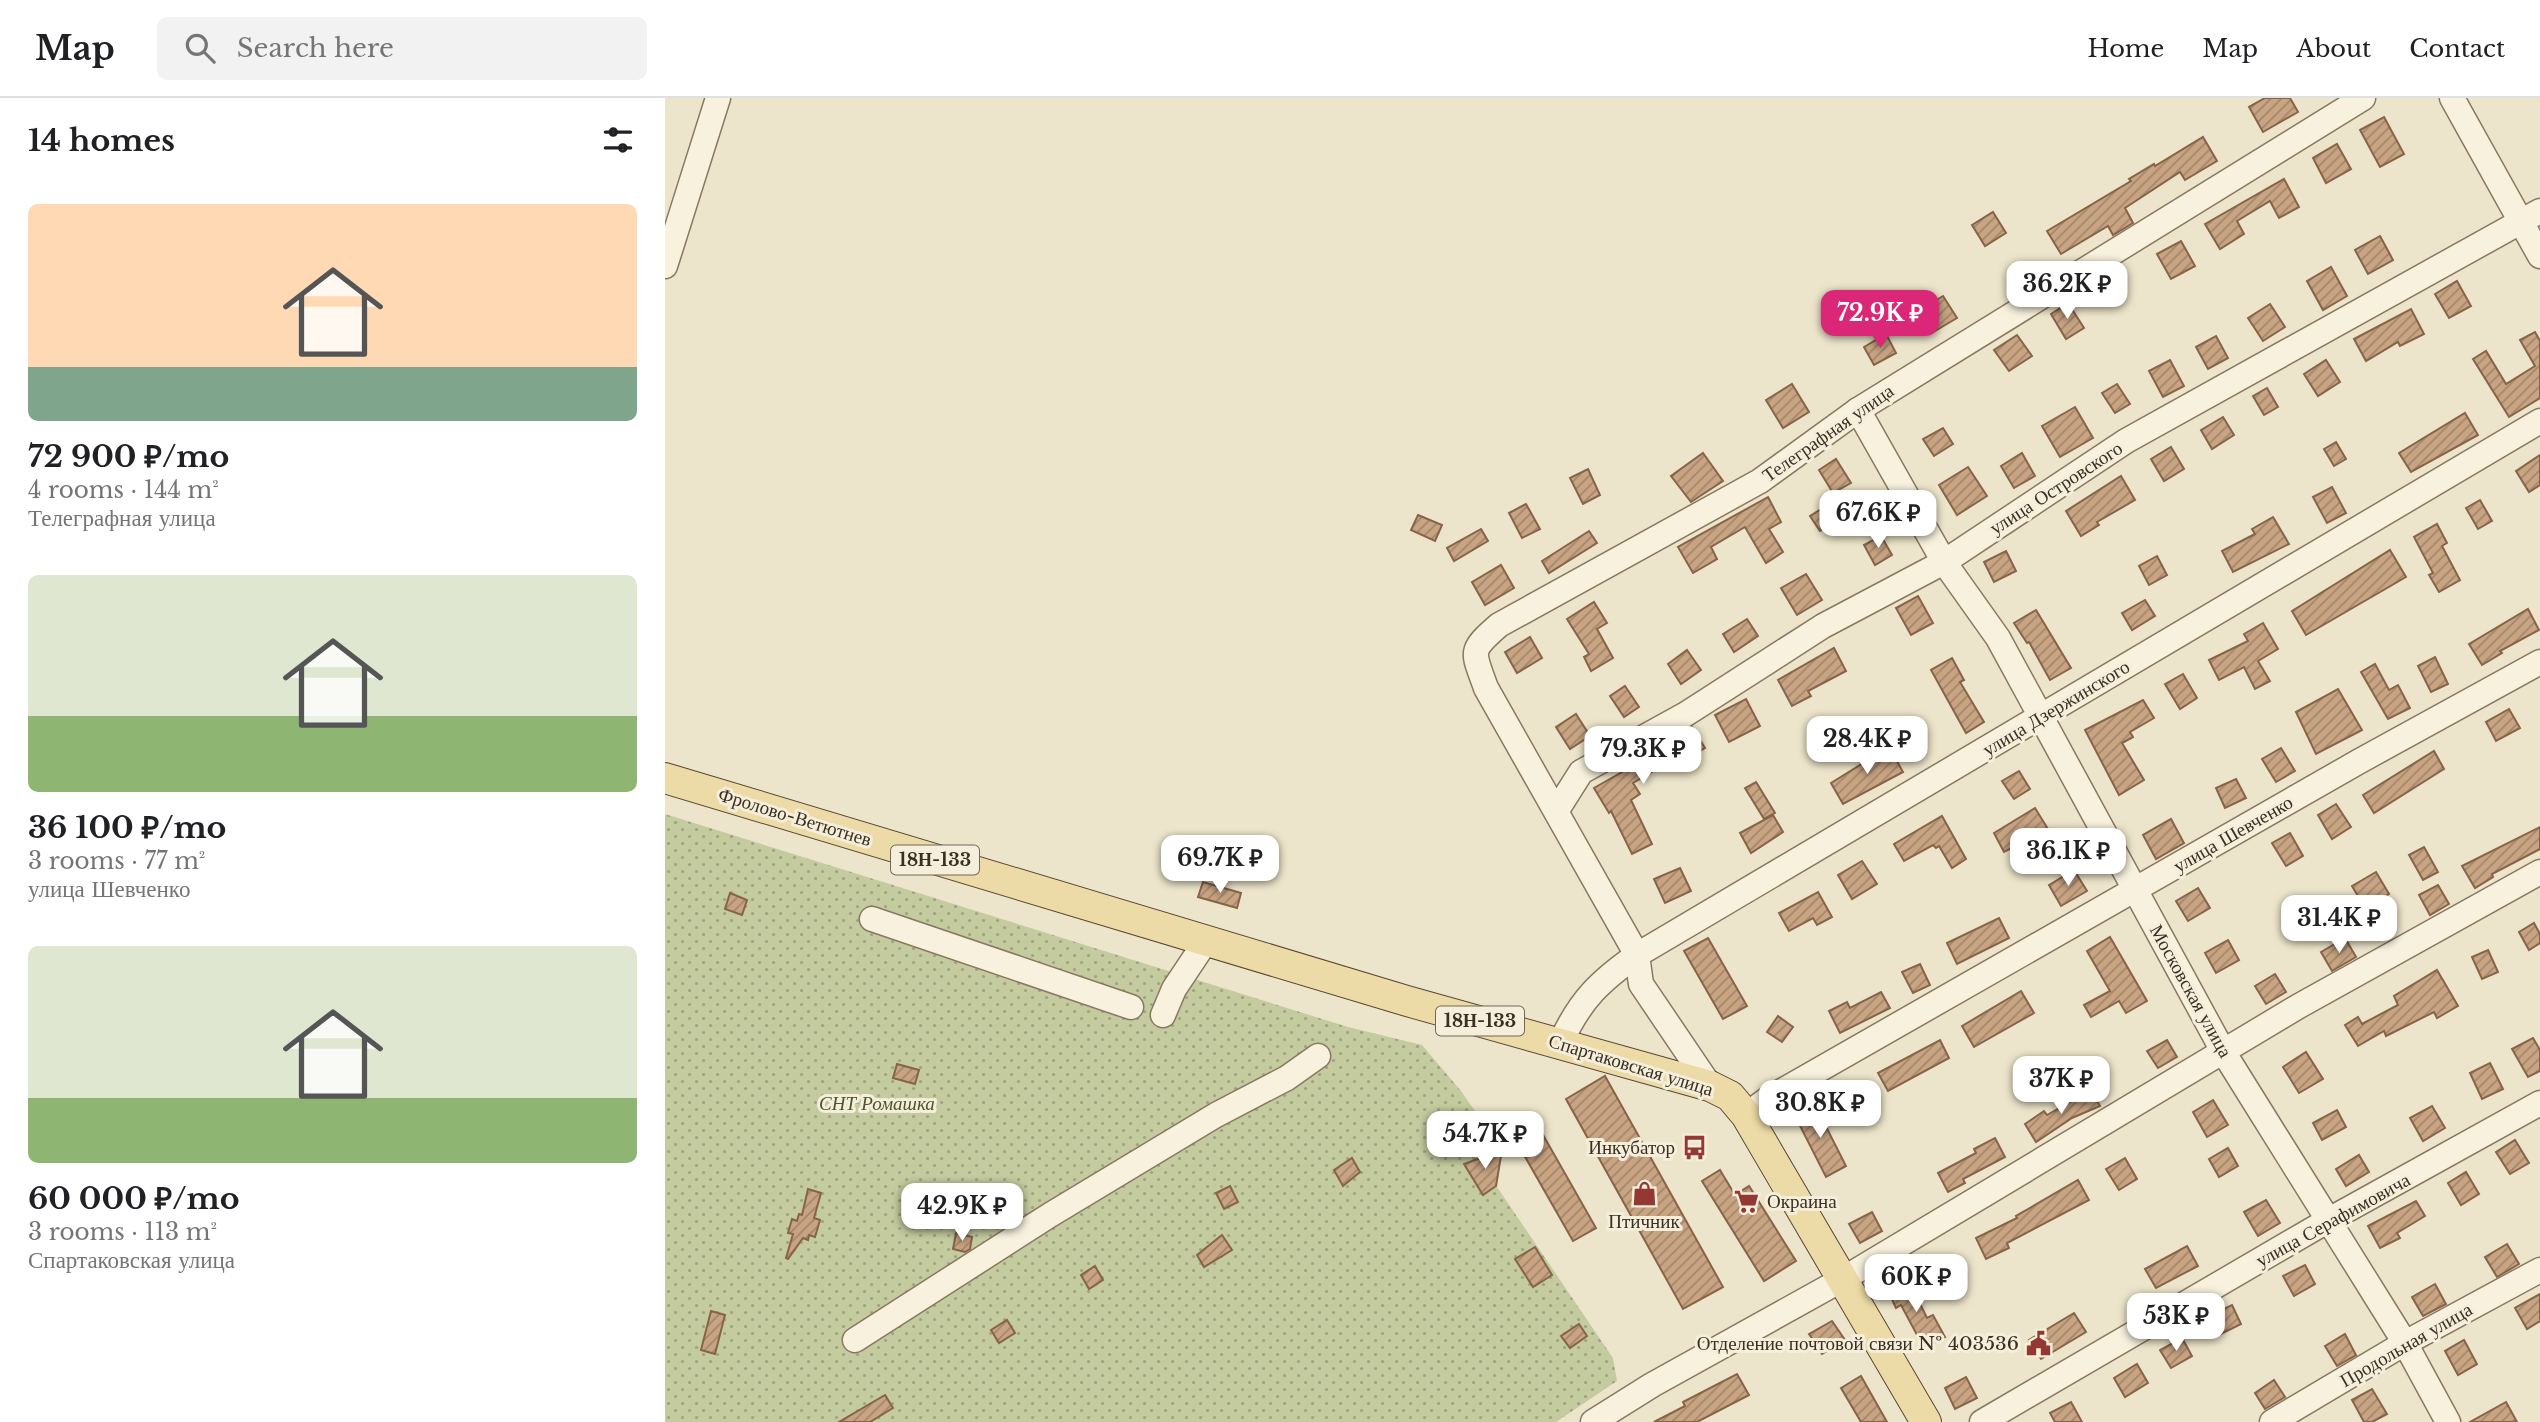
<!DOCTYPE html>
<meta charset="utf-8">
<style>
:root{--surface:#fff;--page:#f2f2f2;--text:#202124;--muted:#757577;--line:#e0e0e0;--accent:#db2777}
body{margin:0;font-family:"Libre Baskerville",serif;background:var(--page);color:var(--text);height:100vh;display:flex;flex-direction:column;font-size:26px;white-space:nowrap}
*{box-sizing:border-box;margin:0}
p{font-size:23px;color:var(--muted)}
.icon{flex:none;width:38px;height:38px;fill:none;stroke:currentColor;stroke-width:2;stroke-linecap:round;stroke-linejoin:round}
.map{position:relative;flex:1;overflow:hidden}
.panel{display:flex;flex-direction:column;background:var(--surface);width:665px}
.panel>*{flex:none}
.price{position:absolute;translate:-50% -60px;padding:0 16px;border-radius:14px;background:#fff;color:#222;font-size:23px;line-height:46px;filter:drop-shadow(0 2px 4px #0008)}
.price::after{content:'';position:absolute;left:50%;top:42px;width:21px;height:16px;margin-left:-10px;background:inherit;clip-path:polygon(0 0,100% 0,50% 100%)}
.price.active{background:var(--accent);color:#fff}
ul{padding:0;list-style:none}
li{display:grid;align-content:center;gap:14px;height:371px;padding:0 28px}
li span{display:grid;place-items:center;height:217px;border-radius:10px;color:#555}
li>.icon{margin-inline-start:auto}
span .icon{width:126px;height:126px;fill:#fffc;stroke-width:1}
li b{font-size:30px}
h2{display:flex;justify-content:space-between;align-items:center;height:84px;padding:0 28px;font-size:30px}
header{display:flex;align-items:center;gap:42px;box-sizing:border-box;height:98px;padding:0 35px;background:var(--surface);border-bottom:2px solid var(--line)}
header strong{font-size:33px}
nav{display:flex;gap:38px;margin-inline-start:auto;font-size:24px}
.search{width:490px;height:63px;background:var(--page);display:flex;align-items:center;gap:18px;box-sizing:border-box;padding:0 24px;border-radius:10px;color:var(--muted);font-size:26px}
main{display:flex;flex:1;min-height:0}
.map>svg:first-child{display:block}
.garden{fill:url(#garden-dots)}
.building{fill:url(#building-hatch);stroke:#876447;stroke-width:2}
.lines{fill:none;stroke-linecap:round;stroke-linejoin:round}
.minor-casing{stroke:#897860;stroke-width:27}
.major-casing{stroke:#574633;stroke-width:32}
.minor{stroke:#f8f1de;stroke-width:24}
.major{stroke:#ecdba6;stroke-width:30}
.labels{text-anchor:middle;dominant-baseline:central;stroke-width:6;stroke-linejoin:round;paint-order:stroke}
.shield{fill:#f4eeda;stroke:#726859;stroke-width:2}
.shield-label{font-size:18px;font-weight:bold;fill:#3a2f22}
.street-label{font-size:19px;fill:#3a2f22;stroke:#f4eeda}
.park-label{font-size:19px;font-style:italic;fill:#48552a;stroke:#f4eeda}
.poi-label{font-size:19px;fill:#3a2f22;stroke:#f4eeda;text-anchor:end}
</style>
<header>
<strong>Map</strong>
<div class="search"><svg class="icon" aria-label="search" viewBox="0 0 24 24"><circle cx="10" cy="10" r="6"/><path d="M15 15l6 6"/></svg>Search here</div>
<nav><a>Home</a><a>Map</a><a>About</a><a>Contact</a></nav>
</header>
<main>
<section class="panel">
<h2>14 homes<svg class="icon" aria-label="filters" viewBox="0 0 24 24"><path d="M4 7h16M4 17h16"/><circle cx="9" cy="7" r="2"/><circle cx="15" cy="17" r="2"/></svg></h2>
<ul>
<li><span style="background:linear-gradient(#ffd9b3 75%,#7fa58c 0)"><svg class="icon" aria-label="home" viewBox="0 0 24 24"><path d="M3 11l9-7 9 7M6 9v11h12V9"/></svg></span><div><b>72 900 ₽/mo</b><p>4 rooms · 144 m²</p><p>Телеграфная улица</p></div></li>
<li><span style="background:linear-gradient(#dfe7d0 65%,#8fb573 0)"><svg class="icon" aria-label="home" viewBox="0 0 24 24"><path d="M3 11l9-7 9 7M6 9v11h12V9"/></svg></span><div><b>36 100 ₽/mo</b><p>3 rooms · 77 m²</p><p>улица Шевченко</p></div></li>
<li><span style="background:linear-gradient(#dfe7d0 70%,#8fb573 0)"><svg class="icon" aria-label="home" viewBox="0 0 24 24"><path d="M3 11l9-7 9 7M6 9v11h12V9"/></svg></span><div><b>60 000 ₽/mo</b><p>3 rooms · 113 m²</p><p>Спартаковская улица</p></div></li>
</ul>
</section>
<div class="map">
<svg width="1875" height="1324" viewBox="0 0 1875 1324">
<defs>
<pattern id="garden-dots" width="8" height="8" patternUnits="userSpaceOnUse" patternTransform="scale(1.75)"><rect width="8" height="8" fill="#c3cb9f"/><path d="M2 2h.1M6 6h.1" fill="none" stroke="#9fa581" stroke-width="1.8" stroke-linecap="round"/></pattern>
<pattern id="building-hatch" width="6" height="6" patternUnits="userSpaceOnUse" patternTransform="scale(1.75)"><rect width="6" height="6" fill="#c8a483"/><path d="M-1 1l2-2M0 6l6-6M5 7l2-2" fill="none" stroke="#a3866b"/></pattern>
</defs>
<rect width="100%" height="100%" fill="#ede5cb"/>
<path class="garden" d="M0,716L683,929L757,947L796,993L837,1052L832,1089L948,1260L952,1283L891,1324H0Z"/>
<g class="building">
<path d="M1600,0H1625L1633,14L1598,34L1584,9Z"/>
<path d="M1719,19L1739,56L1715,69L1695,32Z"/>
<path d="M1538,39L1552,63L1520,82L1515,74L1460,110L1468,125L1448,137L1443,128L1396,156L1382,133L1466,83L1464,81L1489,66L1490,68Z"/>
<path d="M1672,46L1686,71L1661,85L1648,60Z"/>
<path d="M1619,81L1634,109L1614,120L1605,103L1572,123L1579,136L1555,151L1540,126Z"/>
<path d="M1328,114L1341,135L1320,148L1307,127Z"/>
<path d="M1715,138L1728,162L1703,176L1690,152Z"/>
<path d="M1516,143L1530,168L1506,181L1492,156Z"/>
<path d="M1666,169L1682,198L1658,212L1642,183Z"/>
<path d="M1792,183L1806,208L1784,220L1770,196Z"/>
<path d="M1278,198L1292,220L1265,236L1252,214Z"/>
<path d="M1403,205L1419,230L1401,241L1386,216Z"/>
<path d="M1605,206L1620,229L1598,243L1583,220Z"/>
<path d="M1746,211L1759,236L1735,248L1733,244L1701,263L1689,241Z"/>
<path d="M1870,234L1875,243V300L1844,319L1808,261L1821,253L1841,286L1870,268L1855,242Z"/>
<path d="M1221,236L1231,255L1209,267L1199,249Z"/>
<path d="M1352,237L1367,258L1344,273L1329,252Z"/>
<path d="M1551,238L1563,260L1543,271L1531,249Z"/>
<path d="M1505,262L1519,288L1498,299L1484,273Z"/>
<path d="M1661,262L1675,284L1653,298L1639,276Z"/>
<path d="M1127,286L1144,314L1118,330L1101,302Z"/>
<path d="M1452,286L1465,306L1450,315L1437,295Z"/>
<path d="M1602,290L1613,309L1599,317L1588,298Z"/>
<path d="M1410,309L1428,340L1395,359L1377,328Z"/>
<path d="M1800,315L1813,337L1746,374L1734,355Z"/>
<path d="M1558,319L1569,337L1547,351L1536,332Z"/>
<path d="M1278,330L1288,346L1269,358L1258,341Z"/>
<path d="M1671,344L1681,361L1669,368L1659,351Z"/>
<path d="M1506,349L1519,371L1499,383L1486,361Z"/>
<path d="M1038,355L1058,383L1026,404L1006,378Z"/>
<path d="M1357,355L1370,378L1349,390L1336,368Z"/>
<path d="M1875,357V387L1864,394L1851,373Z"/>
<path d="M1171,361L1186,385L1168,395L1154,372Z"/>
<path d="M1303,369L1322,398L1292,417L1274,387Z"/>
<path d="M923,371L935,397L918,406L905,380Z"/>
<path d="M1456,378L1470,402L1432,424L1434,427L1416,438L1401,413Z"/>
<path d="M1667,389L1681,415L1662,425L1648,399Z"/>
<path d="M1103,399L1116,424L1104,431L1118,454L1101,465L1080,429L1046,449L1052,461L1028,475L1013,449Z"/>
<path d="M1815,402L1827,423L1813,431L1801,410Z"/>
<path d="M1169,403L1178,419L1155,433L1145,418Z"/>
<path d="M861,406L875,431L857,440L844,415Z"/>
<path d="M753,417L777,427L770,443L746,432Z"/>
<path d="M1608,419L1624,446L1568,474L1557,453L1590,436L1587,431Z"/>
<path d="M1772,426L1782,445L1777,448L1795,482L1774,494L1764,477L1768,475L1749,439Z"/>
<path d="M816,431L823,443L789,463L782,450Z"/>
<path d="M924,433L932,445L884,475L877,463Z"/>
<path d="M1216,438L1227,457L1210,467L1199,447Z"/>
<path d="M1725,452L1741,479L1641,537L1627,513Z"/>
<path d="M1341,453L1351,473L1329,484L1319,464Z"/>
<path d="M1492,458L1502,477L1484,487L1474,468Z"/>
<path d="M836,467L849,490L820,507L807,484Z"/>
<path d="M1141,476L1157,502L1132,517L1116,490Z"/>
<path d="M1253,498L1268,525L1246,537L1231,510Z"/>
<path d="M1480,502L1490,518L1467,532L1457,515Z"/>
<path d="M929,504L942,525L932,531L948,560L926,573L919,559L924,556L902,521Z"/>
<path d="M1863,511L1874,532L1835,553L1837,555L1817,567L1804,546Z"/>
<path d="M1371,512L1406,570L1385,582L1364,544L1362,545L1349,525Z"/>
<path d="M1082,521L1093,538L1069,554L1058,536Z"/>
<path d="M1598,525L1613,551L1593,563L1605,583L1590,591L1579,569L1554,582L1544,562L1583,543L1579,536Z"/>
<path d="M865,539L877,560L852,575L840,554Z"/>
<path d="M1169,550L1181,573L1143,593L1146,598L1127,608L1113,582Z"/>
<path d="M1022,552L1036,572L1016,586L1003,566Z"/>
<path d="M1770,559L1783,586L1766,594L1753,568Z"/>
<path d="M1287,560L1299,582L1295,584L1319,624L1301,635L1266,572Z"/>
<path d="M1710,566L1724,592L1733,587L1745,610L1723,621L1696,574Z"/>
<path d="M1518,576L1532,600L1515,611L1500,586Z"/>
<path d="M960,588L974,609L959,619L945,598Z"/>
<path d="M1673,591L1697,632L1651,656L1631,614Z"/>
<path d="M1081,601L1095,628L1064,644L1050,617Z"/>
<path d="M1478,602L1489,620L1465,634L1468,639L1457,645L1479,682L1454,697L1420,632Z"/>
<path d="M1844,611L1855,630L1831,643L1821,624Z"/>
<path d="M911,616L925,638L905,651L891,629Z"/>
<path d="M1027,629L1040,650L1017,664L1014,658L968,685L975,696L966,702L987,746L967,756L946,713L944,715L929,690L980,661L977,657Z"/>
<path d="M1224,649L1238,674L1178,706L1166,685Z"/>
<path d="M1616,650L1630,673L1611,684L1597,661Z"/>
<path d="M1769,653L1779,671L1709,715L1698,697Z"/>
<path d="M1354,673L1365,691L1349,701L1337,683Z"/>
<path d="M1571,681L1581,700L1560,710L1551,690Z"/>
<path d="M1091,684L1110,715L1099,721L1080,690Z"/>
<path d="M1671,706L1686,729L1667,741L1653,717Z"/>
<path d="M1370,710L1383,731L1339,754L1329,735Z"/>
<path d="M1108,717L1118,734L1086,755L1075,735Z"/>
<path d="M1277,718L1301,761L1287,770L1274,748L1271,750L1268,747L1239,763L1229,746Z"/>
<path d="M1506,721L1519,745L1491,761L1478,737Z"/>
<path d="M1875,729V751L1827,776L1828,779L1810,790L1797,768Z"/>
<path d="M1625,735L1638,758L1621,768L1607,745Z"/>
<path d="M1759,749L1773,774L1758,782L1744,757Z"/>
<path d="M1197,763L1212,786L1187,801L1173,777Z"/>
<path d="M1015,770L1026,793L1000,805L989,781Z"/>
<path d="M1409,772L1422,793L1396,808L1384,787Z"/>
<path d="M1711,774L1724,796L1700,810L1687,788Z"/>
<path d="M538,784L576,795L572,810L533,799Z"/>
<path d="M1773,787L1784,806L1765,817L1754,797Z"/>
<path d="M1533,790L1545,810L1523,823L1511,803Z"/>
<path d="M1153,794L1167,819L1152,827L1148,820L1124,833L1114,815Z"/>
<path d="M65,795L82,802L77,817L60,811Z"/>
<path d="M1334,820L1344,840L1292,866L1282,845Z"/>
<path d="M1869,825L1875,836V845L1864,852L1854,834Z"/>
<path d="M1445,839L1482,903L1461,915L1454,903L1426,919L1419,907L1445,893L1422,853Z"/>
<path d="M1043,840L1082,908L1058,921L1019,853Z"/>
<path d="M1680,840L1691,859L1667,873L1656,854Z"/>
<path d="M1563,842L1574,862L1551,875L1540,855Z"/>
<path d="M1823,852L1833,874L1817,881L1807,859Z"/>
<path d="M1255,866L1265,887L1248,895L1237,874Z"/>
<path d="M1772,872L1793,908L1772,920L1769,914L1721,938L1719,933L1693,948L1680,927L1693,919L1697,926L1733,907L1729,898Z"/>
<path d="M1610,876L1621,894L1601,906L1590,888Z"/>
<path d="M1356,893L1369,915L1309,949L1297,928Z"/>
<path d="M1216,894L1225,910L1175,935L1164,913L1182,904L1185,910Z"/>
<path d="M1113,918L1128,929L1117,944L1102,934Z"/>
<path d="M1868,940L1875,952V973L1863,979L1847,951Z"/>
<path d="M1275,942L1284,960L1223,993L1213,975Z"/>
<path d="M1502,942L1512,959L1493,970L1482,953Z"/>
<path d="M1641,954L1658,981L1634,995L1618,969Z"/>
<path d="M1825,965L1838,991L1817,1001L1805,975Z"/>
<path d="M232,966L254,972L250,986L228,980Z"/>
<path d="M940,978L1058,1189L1018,1211L901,1001Z"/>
<path d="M1426,992L1435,1008L1407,1020L1371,1044L1360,1026L1379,1013L1382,1017Z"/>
<path d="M1548,1002L1563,1027L1542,1039L1528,1014Z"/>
<path d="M1149,1005L1181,1068L1161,1079L1129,1016Z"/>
<path d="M1767,1008L1780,1030L1758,1043L1745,1020Z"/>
<path d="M1672,1012L1681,1029L1657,1042L1648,1025Z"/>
<path d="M869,1021L931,1130L908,1143L846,1034Z"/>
<path d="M1330,1040L1340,1059L1298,1081L1300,1085L1283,1094L1273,1075L1311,1055L1309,1051Z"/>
<path d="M1850,1042L1864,1065L1845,1076L1831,1054Z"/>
<path d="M1563,1050L1573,1068L1554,1079L1544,1061Z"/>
<path d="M837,1052L831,1088L818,1097L799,1066Z"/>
<path d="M1694,1057L1704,1074L1681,1088L1671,1071Z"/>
<path d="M687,1060L695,1074L678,1088L669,1072Z"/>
<path d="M1460,1060L1472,1081L1454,1092L1441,1071Z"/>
<path d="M1055,1072L1070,1097L1084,1088L1131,1163L1099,1183L1037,1083Z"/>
<path d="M1801,1074L1814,1096L1796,1107L1783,1085Z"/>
<path d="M1413,1082L1424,1102L1342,1145L1344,1150L1321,1161L1311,1140L1352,1120L1351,1118Z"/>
<path d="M565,1088L573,1104L559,1111L551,1095Z"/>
<path d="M143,1091L156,1095L149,1120L155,1122L150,1139L144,1137L143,1142L138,1140L123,1161L121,1160L128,1136L123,1135L127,1121L132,1123L134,1116L137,1117Z"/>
<path d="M1601,1102L1615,1125L1593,1138L1579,1114Z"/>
<path d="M1751,1103L1760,1118L1732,1135L1735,1140L1715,1150L1703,1128Z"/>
<path d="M1207,1114L1217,1133L1195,1145L1184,1126Z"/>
<path d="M291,1135L307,1139L305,1151L300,1154L288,1151Z"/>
<path d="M557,1137L567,1152L539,1169L532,1157Z"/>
<path d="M1842,1146L1854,1166L1832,1179L1820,1159Z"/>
<path d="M1522,1148L1533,1168L1491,1190L1480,1171Z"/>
<path d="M870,1149L887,1177L868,1189L850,1161Z"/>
<path d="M1640,1167L1650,1186L1629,1198L1618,1178Z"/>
<path d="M430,1168L438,1182L424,1191L416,1177Z"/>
<path d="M1243,1181L1262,1220L1268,1217L1280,1239L1259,1250L1236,1207L1231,1210L1222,1191Z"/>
<path d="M1770,1186L1781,1206L1758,1218L1747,1199Z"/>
<path d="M1875,1196V1223L1862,1231L1850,1210Z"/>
<path d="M1567,1207L1576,1226L1554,1237L1544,1218Z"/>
<path d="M46,1213L60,1217L50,1256L36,1252Z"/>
<path d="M1409,1215L1421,1234L1376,1261L1364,1242Z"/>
<path d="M342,1222L350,1235L334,1245L326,1232Z"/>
<path d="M1167,1223L1180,1242L1157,1256L1144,1236Z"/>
<path d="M914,1226L922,1238L905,1250L896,1238Z"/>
<path d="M1680,1236L1691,1257L1672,1268L1660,1248Z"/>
<path d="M1517,1240L1527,1258L1506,1270L1495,1252Z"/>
<path d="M1799,1242L1812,1266L1793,1277L1780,1253Z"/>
<path d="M1472,1266L1483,1285L1460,1299L1449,1280Z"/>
<path d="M1072,1276L1084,1297L1032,1324H989L1020,1308L1018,1304Z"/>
<path d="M1196,1278L1222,1324H1196L1176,1290Z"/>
<path d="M1301,1279L1312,1300L1290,1311L1280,1290Z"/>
<path d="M1609,1282L1620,1299L1600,1311L1590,1295Z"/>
<path d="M1707,1291L1722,1316L1707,1324H1699L1687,1302Z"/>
<path d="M220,1297L228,1310L205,1324H174Z"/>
<path d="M1406,1304L1417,1324H1390L1385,1315Z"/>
<path d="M1841,1304L1852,1324H1805Z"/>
</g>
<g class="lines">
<defs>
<g id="minor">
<path d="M1787,0L1875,158"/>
<path d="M0,168L53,0"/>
<path d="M1193,312L1279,464L1333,540L1559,955L1740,1245L1783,1324"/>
<path d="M892,712L916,674L1021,616L1158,528L1279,464L1461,343L1875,113"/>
<path d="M207,821L466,909"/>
<path d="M498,917L509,891L541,843"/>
<path d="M896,944C915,902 935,883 972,857L1875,323"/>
<path d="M1045,988L976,886L972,857L821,590C808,553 803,554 834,527L1095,383L1193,312L1698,0"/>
<path d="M1081,1017L1103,1001L1693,664L1875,564"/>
<path d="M190,1242L385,1117L551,1017L622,980L653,958"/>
<path d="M928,1324L987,1287L1178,1181L1634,908L1875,774"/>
<path d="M1317,1324L1662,1123L1875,1005"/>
<path d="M1607,1324L1740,1245L1875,1172"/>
</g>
<path id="major" d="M0,680L742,903L1045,988L1065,998L1081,1017L1261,1324"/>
</defs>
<use href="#minor" class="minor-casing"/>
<use href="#major" class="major-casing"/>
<use href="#minor" class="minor"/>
<use href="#major" class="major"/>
</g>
<defs>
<symbol id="bus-bare" viewBox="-9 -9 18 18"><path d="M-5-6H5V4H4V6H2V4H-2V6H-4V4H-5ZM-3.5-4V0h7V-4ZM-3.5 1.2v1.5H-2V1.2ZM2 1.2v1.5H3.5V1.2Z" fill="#943833" stroke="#f4eeda" stroke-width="2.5" paint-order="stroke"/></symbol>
<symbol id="shop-bare" viewBox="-9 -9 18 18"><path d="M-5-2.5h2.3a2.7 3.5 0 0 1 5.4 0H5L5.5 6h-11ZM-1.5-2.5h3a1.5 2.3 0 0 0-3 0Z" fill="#943833" stroke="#f4eeda" stroke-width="2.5" paint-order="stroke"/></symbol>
<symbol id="supermarket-bare" viewBox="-9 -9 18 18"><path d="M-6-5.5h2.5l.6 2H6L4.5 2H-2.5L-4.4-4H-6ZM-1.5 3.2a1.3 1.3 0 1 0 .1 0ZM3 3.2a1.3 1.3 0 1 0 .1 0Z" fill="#943833" stroke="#f4eeda" stroke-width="2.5" paint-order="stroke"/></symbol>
<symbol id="civic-bare" viewBox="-9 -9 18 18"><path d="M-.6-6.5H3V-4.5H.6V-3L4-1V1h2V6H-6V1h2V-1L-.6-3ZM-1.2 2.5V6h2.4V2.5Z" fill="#943833" stroke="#f4eeda" stroke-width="2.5" paint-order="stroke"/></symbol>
</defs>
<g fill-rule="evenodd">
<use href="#bus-bare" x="1012" y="1032" width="35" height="35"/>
<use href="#shop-bare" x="962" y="1078" width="35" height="35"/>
<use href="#supermarket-bare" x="1064" y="1086" width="35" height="35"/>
<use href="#civic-bare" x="1356" y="1228" width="35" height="35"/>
</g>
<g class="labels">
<g class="shield">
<rect x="226" y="747.5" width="88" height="29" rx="5"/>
<rect x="771" y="908.5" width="88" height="29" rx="5"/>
</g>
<g class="shield-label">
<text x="270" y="762">18Н-133</text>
<text x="815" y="923">18Н-133</text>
</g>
<g class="street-label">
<text transform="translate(1163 335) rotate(-35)">Телеграфная улица</text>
<text transform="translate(1391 390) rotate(-33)">улица Островского</text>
<text transform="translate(1391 610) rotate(-31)">улица Дзержинского</text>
<text transform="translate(130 719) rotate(17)">Фролово-Ветютнев</text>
<text transform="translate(1568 736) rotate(-30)">улица Шевченко</text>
<text transform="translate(1526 893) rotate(61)">Московская улица</text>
<text transform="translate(966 967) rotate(17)">Спартаковская улица</text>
<text transform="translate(1668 1122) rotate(-29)">улица Серафимовича</text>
<text transform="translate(1741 1247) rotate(-30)">Продольная улица</text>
</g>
<g class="park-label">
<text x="212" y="1005">СНТ Ромашка</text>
</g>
<g class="poi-label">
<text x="1010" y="1049">Инкубатор</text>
<text x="1102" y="1103" text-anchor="start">Окраина</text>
<text x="979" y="1123" text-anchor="middle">Птичник</text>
<text x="1354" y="1245">Отделение почтовой связи № 403536</text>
</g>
</g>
</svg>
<b class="price" style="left:1402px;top:223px">36.2K ₽</b>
<b class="price active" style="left:1215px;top:252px">72.9K ₽</b>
<b class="price" style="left:1213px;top:452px">67.6K ₽</b>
<b class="price" style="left:1202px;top:678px">28.4K ₽</b>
<b class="price" style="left:978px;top:688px">79.3K ₽</b>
<b class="price" style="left:1403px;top:790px">36.1K ₽</b>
<b class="price" style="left:555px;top:797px">69.7K ₽</b>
<b class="price" style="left:1674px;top:857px">31.4K ₽</b>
<b class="price" style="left:1396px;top:1018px">37K ₽</b>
<b class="price" style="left:1155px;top:1042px">30.8K ₽</b>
<b class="price" style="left:820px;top:1073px">54.7K ₽</b>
<b class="price" style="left:297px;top:1145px">42.9K ₽</b>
<b class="price" style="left:1251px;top:1216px">60K ₽</b>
<b class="price" style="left:1511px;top:1255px">53K ₽</b>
</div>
</main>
